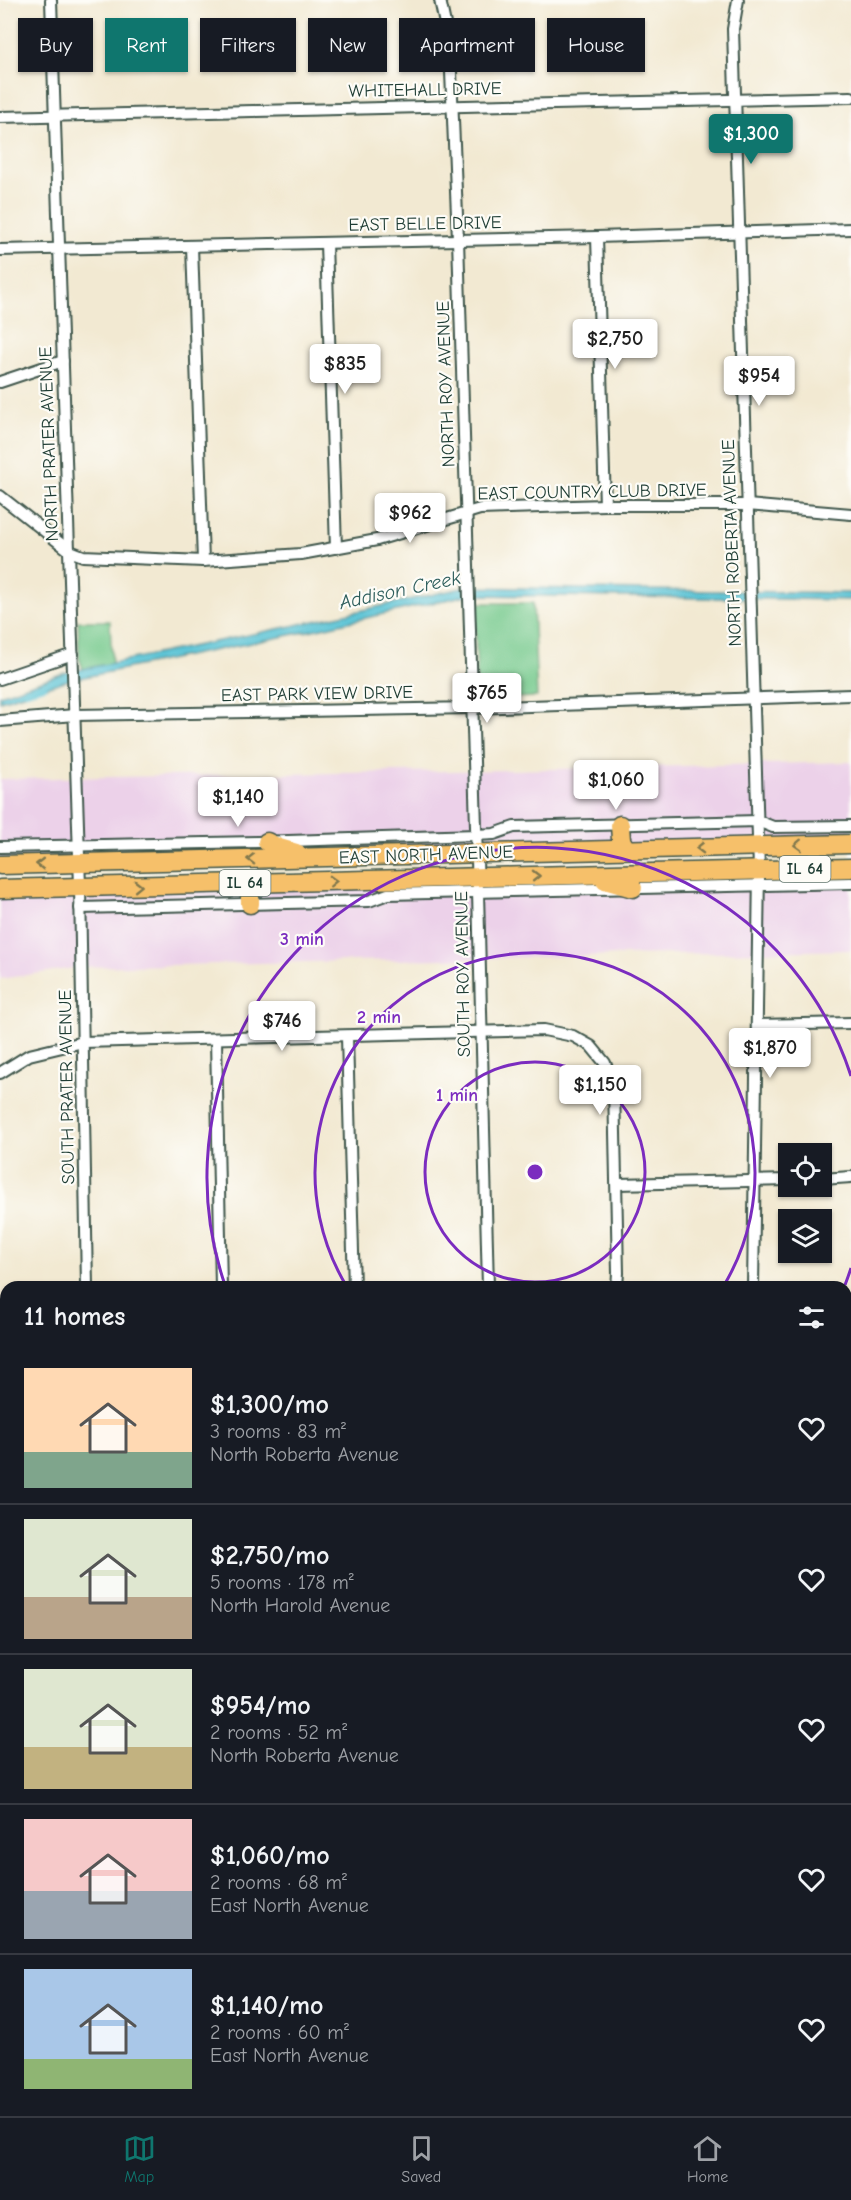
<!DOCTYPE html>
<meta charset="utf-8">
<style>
:root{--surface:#171b24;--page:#20242c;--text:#f1f3f6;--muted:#9ea1a6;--line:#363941;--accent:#0f766e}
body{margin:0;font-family:"Comic Neue",sans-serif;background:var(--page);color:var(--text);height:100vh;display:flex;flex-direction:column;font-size:22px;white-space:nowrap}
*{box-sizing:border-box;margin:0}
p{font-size:20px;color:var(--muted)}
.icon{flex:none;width:33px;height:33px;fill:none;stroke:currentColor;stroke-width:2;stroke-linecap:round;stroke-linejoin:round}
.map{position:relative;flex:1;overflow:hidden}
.drawer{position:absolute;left:0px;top:1281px;width:852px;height:836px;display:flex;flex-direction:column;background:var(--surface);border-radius:18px 18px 0 0;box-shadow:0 2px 4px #0004}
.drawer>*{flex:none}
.hud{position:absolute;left:18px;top:18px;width:816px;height:54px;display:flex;gap:12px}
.fabs{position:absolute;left:778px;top:1143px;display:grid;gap:12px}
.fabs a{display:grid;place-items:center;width:54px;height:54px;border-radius:0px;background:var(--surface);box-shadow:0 2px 4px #0004;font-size:30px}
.price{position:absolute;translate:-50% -51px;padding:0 14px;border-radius:6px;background:#fff;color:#222;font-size:20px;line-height:39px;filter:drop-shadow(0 2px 3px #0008)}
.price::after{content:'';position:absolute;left:50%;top:36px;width:18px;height:14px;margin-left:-9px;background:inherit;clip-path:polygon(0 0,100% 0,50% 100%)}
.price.active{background:var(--accent);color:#fff}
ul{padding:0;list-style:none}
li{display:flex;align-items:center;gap:18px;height:150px;padding:0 24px}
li+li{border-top:2px solid var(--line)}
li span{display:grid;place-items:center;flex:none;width:168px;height:120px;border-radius:0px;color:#555}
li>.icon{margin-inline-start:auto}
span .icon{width:72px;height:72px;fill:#fffc;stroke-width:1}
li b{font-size:26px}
h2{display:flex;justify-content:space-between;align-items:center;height:72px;padding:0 24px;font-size:26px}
.pill{padding:0 21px;border-radius:0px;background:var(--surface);box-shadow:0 2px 4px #0004;font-size:21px;line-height:54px}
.pill.active{background:var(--accent);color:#fff}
.tabs{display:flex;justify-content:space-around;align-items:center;height:84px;border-top:2px solid var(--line);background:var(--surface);font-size:16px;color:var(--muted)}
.tabs a{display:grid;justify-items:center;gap:3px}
.tabs .active{color:var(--accent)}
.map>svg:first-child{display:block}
.built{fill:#ecd1e9}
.industrial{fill:#cbbfd4}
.green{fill:#75c98c;stroke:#4a8360;stroke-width:1.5}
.water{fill:#5ac3d5;stroke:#3c8084;stroke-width:1.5}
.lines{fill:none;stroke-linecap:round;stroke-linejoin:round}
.stream{stroke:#5ac3d5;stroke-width:3}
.minor-casing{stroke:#3f574c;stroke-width:14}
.primary-casing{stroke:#3f574c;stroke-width:21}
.minor{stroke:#fff;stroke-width:10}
.primary{stroke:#f6c06b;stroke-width:18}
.oneway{stroke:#80784d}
.ring{fill:none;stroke:#7b2cbf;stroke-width:3}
.labels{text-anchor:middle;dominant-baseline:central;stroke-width:4.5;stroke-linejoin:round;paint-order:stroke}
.shield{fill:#fdfcf7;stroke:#62766e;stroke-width:1.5}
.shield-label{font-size:16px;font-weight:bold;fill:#1f3d34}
.street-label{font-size:18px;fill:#1f3d34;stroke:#fdfcf7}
.water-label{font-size:20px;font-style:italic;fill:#2e5e5c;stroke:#fdfcf7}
.centre{fill:#7b2cbf;stroke:#fdfcf7;stroke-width:3}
.ring-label{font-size:18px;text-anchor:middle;font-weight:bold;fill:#7b2cbf;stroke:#fdfcf7;stroke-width:4.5;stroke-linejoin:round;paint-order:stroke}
</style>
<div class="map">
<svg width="851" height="2116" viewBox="0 0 851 2116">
<rect width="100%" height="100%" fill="#fdfcf7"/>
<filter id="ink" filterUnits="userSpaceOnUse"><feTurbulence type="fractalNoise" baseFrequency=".0167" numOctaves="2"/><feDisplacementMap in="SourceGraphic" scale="12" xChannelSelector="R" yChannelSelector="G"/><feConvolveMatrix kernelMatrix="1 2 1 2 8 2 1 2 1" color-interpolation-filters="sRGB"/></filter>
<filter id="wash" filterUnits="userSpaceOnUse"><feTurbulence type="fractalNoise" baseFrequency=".008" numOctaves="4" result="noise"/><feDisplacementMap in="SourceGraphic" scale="24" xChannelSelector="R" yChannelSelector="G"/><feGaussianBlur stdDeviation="1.35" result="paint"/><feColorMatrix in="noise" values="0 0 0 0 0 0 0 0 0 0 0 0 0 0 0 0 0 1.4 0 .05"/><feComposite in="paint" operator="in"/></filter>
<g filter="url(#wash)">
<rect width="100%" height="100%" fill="#f2e9d2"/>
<g class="built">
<path d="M851,762V844L0,865V779L512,770Z"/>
<path d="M759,870V885L851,883V950L81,967L0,979V889Z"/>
</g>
<g class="industrial">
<path d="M0,1639L6,1640V1791L0,1790Z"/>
<path d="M0,1802L6,1804V2110H846V2099L851,2101V2116H0Z"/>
<path d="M846,1962H851V2088L846,2086Z"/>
</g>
<g class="green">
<path d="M475,603H533L537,697L485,699L480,697L477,692Z"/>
<path d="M78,621H110L112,665L83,669L79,658Z"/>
</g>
<path class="water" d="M466,587L851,593V600L467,595L300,633L65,681L0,701V695L64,673L296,625Z"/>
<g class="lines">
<path class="stream" d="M25,693L45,687"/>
</g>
</g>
<g filter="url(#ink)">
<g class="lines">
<defs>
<g id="minor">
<path d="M51,0L80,887L87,1287"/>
<path d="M440,0L450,48L458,239L478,892L488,1287"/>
<path d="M738,0L733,29L759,870L753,1287"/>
<path d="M0,117L851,97"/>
<path d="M597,237L605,505"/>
<path d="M326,243L336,548"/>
<path d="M192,246L203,561"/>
<path d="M0,250L597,237L851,229"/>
<path d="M0,382L63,361"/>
<path d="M0,496L70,551L83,556L203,561L301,554L377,540L480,509L605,505H747L851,514"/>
<path d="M0,679L73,654"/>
<path d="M0,721L75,715L472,708L851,695"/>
<path d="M0,847L257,842L476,835L494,834L514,827L758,821L773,827L851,826"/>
<path d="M80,908L369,901L388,894L851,883"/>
<path d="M757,1025L851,1023"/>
<path d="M347,1037L354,1287"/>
<path d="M216,1039L221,1287"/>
<path d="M0,1073L29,1055L83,1042L544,1030L573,1036L591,1046L605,1063L614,1086L618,1273L617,1287"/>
<path d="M822,1179L851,1177"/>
<path d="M617,1184L789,1180"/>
<path d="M846,1325H851"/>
<path d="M0,1352H6"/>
<path d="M846,1485H851"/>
<path d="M0,1513L3,1610L6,1619"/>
<path d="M846,1549L851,1548"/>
<path d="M846,1790H851"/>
<path d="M846,1962H851"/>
</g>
<g id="primary">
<path d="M620,825L621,840L626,849"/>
<path d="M267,842L279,848L296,853"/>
<path d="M0,865L851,844"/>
<path d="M605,880L633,888"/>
<path d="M250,883V904"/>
<path d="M0,889L851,868"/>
<path d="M0,1790L6,1791"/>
<path d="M846,2087L851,2089"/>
</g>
</defs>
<use href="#minor" class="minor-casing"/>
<use href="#primary" class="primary-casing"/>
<use href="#minor" class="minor"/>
<use href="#primary" class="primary"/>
</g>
<defs><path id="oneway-chevron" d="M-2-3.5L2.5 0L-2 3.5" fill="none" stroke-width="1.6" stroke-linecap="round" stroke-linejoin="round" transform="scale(1.5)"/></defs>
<g class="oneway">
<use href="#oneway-chevron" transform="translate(798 845) rotate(178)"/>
<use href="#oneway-chevron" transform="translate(700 848) rotate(179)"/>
<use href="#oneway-chevron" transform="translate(251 859) rotate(179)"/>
<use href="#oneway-chevron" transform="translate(40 864) rotate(179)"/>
<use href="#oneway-chevron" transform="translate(536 876) rotate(-1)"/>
<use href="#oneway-chevron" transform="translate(333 881) rotate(-2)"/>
<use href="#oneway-chevron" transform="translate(138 886) rotate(-1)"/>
</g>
</g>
<g class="ring">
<circle cx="535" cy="1172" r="110"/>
<path d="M347 1287A220 220 0 1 1 723 1287"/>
<path d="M851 1268A330 330 0 0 1 845 1285M225 1285A330 330 0 1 1 851 1076"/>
</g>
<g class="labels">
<g class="shield">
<rect x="779.5" y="856" width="51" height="26" rx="4.5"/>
<rect x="219.5" y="870" width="51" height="26" rx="4.5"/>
</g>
<g class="shield-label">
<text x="805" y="869">IL 64</text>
<text x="245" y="883">IL 64</text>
</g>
<g class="street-label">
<text transform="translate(425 90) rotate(-1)">WHITEHALL DRIVE</text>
<text transform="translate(425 224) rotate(-1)">EAST BELLE DRIVE</text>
<text transform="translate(446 384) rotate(-92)">NORTH ROY AVENUE</text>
<text transform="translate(49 444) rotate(-92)">NORTH PRATER AVENUE</text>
<text transform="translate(592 492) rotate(-1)">EAST COUNTRY CLUB DRIVE</text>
<text transform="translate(732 543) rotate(-92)">NORTH ROBERTA AVENUE</text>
<text transform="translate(317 694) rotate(-1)">EAST PARK VIEW DRIVE</text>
<text transform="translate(426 855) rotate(-2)">EAST NORTH AVENUE</text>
<text transform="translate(463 974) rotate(-91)">SOUTH ROY AVENUE</text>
<text transform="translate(67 1087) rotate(-91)">SOUTH PRATER AVENUE</text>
</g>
<g class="water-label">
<text transform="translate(400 590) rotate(-12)">Addison Creek</text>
</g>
</g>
<circle cx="535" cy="1172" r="9" class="centre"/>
<g class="ring-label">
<text x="302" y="945">3 min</text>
<text x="379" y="1023">2 min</text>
<text x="457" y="1101">1 min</text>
</g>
</svg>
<div class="fabs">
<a><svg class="icon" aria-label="locate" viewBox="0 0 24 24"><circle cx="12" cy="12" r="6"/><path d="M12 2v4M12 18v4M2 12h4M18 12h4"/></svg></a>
<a><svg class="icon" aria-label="layers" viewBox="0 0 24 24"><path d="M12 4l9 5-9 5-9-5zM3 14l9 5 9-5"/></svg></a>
</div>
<b class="price active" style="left:751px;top:165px">$1,300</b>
<b class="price" style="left:615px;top:370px">$2,750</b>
<b class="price" style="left:345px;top:395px">$835</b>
<b class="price" style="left:759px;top:407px">$954</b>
<b class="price" style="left:410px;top:544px">$962</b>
<b class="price" style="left:487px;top:724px">$765</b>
<b class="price" style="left:616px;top:811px">$1,060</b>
<b class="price" style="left:238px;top:828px">$1,140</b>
<b class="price" style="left:282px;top:1052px">$746</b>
<b class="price" style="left:770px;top:1079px">$1,870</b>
<b class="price" style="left:600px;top:1116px">$1,150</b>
<div class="hud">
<a class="pill">Buy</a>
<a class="pill active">Rent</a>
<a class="pill">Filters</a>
<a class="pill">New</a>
<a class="pill">Apartment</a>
<a class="pill">House</a>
</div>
<section class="drawer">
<h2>11 homes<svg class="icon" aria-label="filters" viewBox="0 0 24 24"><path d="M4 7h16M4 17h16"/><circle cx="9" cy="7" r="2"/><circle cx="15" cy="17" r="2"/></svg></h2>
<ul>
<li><span style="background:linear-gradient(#ffd9b3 70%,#7fa58c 0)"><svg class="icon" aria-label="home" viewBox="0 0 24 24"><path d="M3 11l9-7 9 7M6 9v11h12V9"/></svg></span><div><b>$1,300/mo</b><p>3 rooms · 83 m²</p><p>North Roberta Avenue</p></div><svg class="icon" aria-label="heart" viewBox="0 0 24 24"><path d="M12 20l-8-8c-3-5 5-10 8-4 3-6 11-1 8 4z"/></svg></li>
<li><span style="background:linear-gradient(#dfe7d0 65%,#b9a48a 0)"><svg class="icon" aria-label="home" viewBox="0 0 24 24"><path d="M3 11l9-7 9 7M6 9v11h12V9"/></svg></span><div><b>$2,750/mo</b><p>5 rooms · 178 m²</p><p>North Harold Avenue</p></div><svg class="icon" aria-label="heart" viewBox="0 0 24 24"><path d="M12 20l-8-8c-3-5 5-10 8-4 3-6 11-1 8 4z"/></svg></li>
<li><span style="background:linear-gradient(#dfe7d0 65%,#c2b280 0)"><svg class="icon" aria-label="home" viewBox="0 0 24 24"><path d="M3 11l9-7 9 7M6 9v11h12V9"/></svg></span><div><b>$954/mo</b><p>2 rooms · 52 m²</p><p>North Roberta Avenue</p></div><svg class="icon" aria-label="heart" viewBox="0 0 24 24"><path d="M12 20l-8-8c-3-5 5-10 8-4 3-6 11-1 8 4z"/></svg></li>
<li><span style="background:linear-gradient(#f6c9c9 60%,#9aa5b1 0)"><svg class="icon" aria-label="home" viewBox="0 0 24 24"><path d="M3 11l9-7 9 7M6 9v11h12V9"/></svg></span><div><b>$1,060/mo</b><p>2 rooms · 68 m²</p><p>East North Avenue</p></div><svg class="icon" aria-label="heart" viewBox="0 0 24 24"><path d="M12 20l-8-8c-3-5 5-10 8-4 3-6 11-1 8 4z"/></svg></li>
<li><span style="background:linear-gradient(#a9c7e8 75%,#8fb573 0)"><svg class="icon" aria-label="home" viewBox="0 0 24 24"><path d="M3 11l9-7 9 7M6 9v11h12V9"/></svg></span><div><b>$1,140/mo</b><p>2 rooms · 60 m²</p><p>East North Avenue</p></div><svg class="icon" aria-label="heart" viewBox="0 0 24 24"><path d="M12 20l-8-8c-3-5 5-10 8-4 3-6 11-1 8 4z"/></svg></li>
</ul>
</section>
</div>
<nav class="tabs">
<a class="active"><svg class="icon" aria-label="map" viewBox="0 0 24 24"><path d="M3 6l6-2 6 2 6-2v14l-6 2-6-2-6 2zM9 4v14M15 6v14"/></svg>Map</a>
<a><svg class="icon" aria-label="saved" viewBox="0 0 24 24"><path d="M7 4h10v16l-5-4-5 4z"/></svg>Saved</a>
<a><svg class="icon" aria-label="home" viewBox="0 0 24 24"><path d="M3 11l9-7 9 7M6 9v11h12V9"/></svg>Home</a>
</nav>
